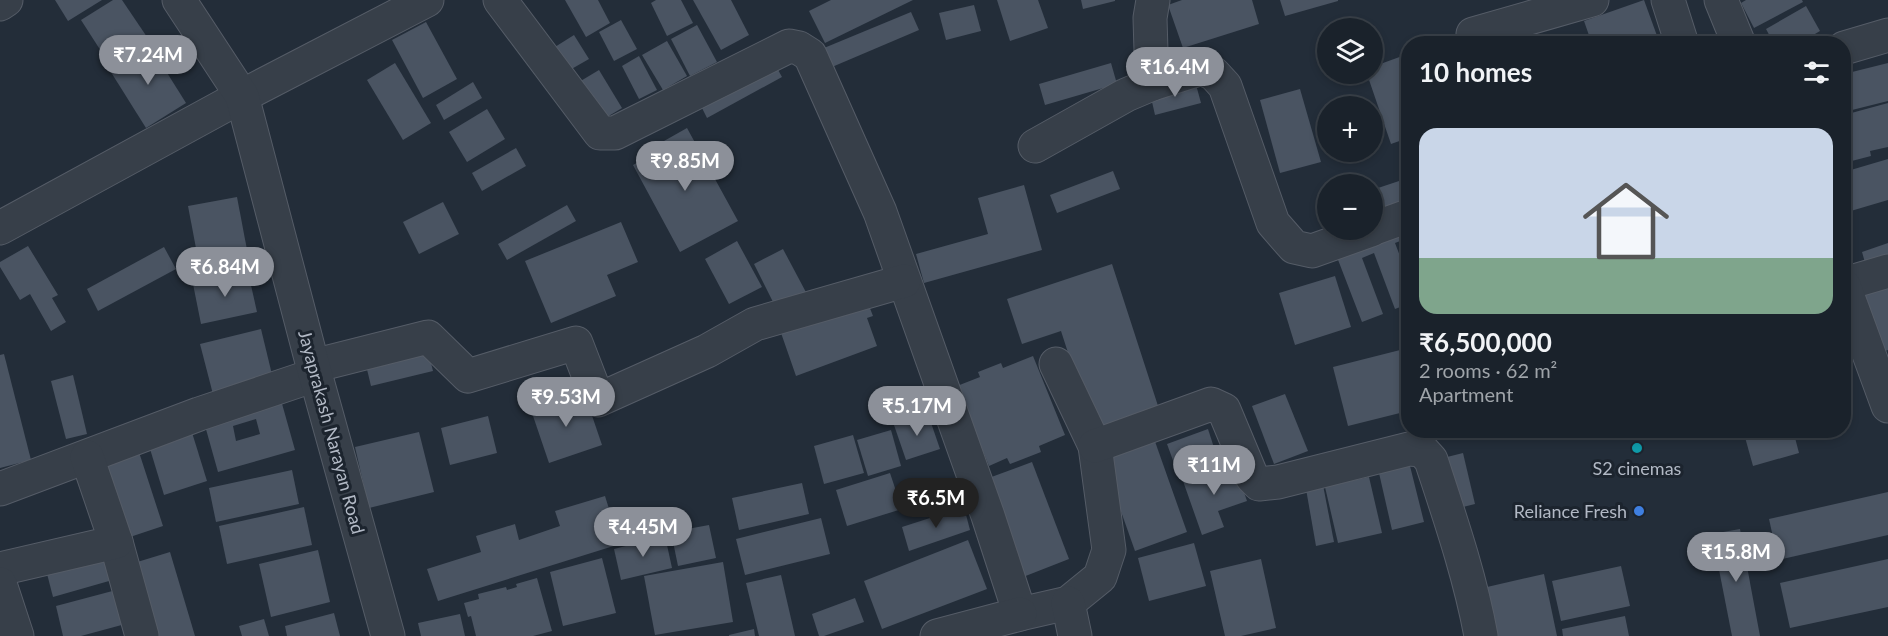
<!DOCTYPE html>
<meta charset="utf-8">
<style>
:root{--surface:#1a222b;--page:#232a33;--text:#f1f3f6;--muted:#9fa4a9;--line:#383f47;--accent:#8c9099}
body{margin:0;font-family:Lato,sans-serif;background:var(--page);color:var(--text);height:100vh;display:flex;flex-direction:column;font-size:22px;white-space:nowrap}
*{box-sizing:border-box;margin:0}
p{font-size:20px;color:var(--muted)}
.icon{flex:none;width:33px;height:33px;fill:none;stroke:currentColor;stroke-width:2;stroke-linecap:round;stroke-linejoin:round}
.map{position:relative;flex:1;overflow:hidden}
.sheet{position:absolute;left:1401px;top:36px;width:450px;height:402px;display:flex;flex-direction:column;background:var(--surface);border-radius:24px;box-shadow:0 3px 9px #0003,0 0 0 2px var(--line)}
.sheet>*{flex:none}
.fabs{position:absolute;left:1317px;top:18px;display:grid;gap:12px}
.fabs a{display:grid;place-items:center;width:66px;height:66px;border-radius:50%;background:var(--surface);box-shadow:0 3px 9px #0003,0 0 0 2px var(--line);font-size:30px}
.price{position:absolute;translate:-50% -51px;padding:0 14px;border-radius:21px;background:var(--accent);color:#fff;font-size:20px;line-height:39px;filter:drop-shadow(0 2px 3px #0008)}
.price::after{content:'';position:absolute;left:50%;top:36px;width:18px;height:14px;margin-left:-9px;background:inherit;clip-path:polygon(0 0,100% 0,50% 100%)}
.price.current{background:#222;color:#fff}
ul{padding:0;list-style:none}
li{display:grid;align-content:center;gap:12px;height:318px;padding:0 18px}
li span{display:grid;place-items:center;height:186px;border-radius:18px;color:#555}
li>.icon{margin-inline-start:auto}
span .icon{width:108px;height:108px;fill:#fffc;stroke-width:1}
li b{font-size:26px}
h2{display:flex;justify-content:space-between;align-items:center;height:72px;padding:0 18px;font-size:26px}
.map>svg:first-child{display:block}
.building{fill:#4a5462;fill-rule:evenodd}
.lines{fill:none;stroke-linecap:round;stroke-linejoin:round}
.minor-casing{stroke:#555c67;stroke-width:35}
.tertiary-casing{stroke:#555c67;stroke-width:35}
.minor{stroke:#373f49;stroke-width:33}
.tertiary{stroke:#373f49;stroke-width:33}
.culture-dot{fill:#0f9aa8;stroke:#1c242e;stroke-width:2}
.shop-dot{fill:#3f7fe0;stroke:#1c242e;stroke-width:2}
.labels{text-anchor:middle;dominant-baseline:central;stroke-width:6;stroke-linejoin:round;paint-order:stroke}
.street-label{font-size:18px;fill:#b2b9c5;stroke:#1c242e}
.poi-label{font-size:18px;fill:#b2b9c5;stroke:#1c242e}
</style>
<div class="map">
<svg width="1888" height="636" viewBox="0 0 1888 636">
<rect width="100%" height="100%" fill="#232d39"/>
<g class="building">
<path d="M55,0H102L68,21Z"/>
<path d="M113,0H122L147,37L108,62L81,20Z"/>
<path d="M565,0H598L610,23L586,37Z"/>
<path d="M656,0H681L693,23L667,36L651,3Z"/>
<path d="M693,0H731L749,35L721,50Z"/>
<path d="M831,0H913L825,43L809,11Z"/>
<path d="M997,0H1038L1048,28L1010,41Z"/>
<path d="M1081,0H1115V1L1083,9Z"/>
<path d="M1182,0H1252L1259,24L1183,48L1168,5Z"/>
<path d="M1280,0H1338V1L1285,16Z"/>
<path d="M1644,0L1660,44H1592L1584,21Z"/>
<path d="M1746,0H1802L1803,2L1754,28L1741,3Z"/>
<path d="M974,5L981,31L946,40L939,13Z"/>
<path d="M1806,6L1820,31L1798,44H1774L1766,29Z"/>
<path d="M911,12L919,30L832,67L824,48Z"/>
<path d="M621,20L637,49L614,61L599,32Z"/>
<path d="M426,22L457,79L423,98L392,40Z"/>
<path d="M697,25L717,62L690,76L671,39Z"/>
<path d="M1541,34L1544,44H1515V43Z"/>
<path d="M574,35L589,59L561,75L547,52Z"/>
<path d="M667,41L687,76L663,90L642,55Z"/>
<path d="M149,44L186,103L146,128L109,69Z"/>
<path d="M1405,55L1408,66V138L1391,144L1367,74H1372V67Z"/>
<path d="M639,56L657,90L639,99L622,66Z"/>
<path d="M772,59L782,77L707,118L698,100Z"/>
<path d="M395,63L431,123L403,140L367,80Z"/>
<path d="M1111,63L1117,84L1045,105L1039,84Z"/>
<path d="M1888,63V101L1844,112V74Z"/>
<path d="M599,70L622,108L597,123L574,85Z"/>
<path d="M1195,81L1201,103L1155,115L1150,93Z"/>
<path d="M473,82L482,98L444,120L436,105Z"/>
<path d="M1300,89L1321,162L1280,173L1260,100Z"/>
<path d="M1888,103V147L1870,151L1871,156L1844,163V115Z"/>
<path d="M487,109L505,139L467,162L449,132Z"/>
<path d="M687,128L738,221L680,252L633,165L668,146L664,141Z"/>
<path d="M516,148L526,166L482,191L472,173Z"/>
<path d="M1888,159V200L1844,213V172Z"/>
<path d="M1113,171L1120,189L1057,213L1050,195Z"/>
<path d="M1408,178V208L1372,219V190Z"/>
<path d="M1024,185L1042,250L924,283L916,254L988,234L978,198Z"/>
<path d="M237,197L248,255L199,264L188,206Z"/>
<path d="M443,202L459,234L419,254L403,222Z"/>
<path d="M567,205L576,221L507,260L498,244Z"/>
<path d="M621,222L638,262L607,275L616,296L551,323L525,261Z"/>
<path d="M1408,224V238L1395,243L1408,277V304L1395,309L1374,253L1362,258L1383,314L1362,322L1335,252Z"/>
<path d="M737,241L762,287L729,304L705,259Z"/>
<path d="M1888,243V259L1866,266L1862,252Z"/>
<path d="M28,246L58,295L52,298L66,322L51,331L30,294L20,300L0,267V262Z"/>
<path d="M164,247L176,269L98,311L87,289Z"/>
<path d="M783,249L808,296L778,312L754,264Z"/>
<path d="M1112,264L1159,409L1093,430L1061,331L1022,344L1007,299Z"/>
<path d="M248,272L257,312L201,324L193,284Z"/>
<path d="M1335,276L1351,327L1295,345L1279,293Z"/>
<path d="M1888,279V350L1879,353L1856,291Z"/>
<path d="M866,298L873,316L867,318L877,346L796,376L780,330Z"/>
<path d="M261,329L275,387L215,402L200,344Z"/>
<path d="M427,347L433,371L371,386L365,361Z"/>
<path d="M1408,348V411L1348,426L1333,367Z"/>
<path d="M4,354L31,460L0,468V355Z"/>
<path d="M1033,356L1065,435L1039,446L1041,452L1010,464L1007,458L989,466L957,386L980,377L978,372L1001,363L1003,368Z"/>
<path d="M73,375L87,434L66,439L51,381Z"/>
<path d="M584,392L602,445L549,463L531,410Z"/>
<path d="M279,393L295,450L218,472L202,415ZM256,419L260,434L236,441L233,426Z"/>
<path d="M1285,394L1308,451L1274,464L1252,406Z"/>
<path d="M928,414L940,449L906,460L894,425Z"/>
<path d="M488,416L497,453L450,465L441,428Z"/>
<path d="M190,426L207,481L164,495L147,439Z"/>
<path d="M1208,429L1218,460L1178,474L1167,444Z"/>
<path d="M891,430L901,466L868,476L857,440Z"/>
<path d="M1743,430H1793L1799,453L1753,466Z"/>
<path d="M419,432L434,492L369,508L355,447Z"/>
<path d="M1152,433L1187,532L1135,551L1100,452Z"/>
<path d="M853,435L864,473L824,484L814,446Z"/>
<path d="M137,446L163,526L124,539L98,459Z"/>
<path d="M1463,453L1475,504L1455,509L1443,458Z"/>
<path d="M1032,462L1069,559L1023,577L986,479Z"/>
<path d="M1234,463L1247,501L1218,511L1224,527L1202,535L1183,481Z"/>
<path d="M1410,466L1424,522L1392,530L1379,473Z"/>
<path d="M292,470L299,504L216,522L209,488Z"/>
<path d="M890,473L902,509L847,526L836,490Z"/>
<path d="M1369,477L1382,533L1338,543L1325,487Z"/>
<path d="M802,483L809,514L739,530L732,498Z"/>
<path d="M1323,485L1334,542L1316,546L1306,489Z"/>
<path d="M1888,492V535L1778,560L1769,519Z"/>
<path d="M605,496L620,544L438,601L427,569L481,552L476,536L515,524L519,540L560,526L555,511Z"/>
<path d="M304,507L312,545L227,564L219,526Z"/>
<path d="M964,507L970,530L909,551L902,527Z"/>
<path d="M821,518L830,554L745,575L736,539Z"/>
<path d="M709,525L716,558L678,566L671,532Z"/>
<path d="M1740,529L1760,636H1732L1712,534Z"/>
<path d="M665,536L672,568L621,580L614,549Z"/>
<path d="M968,540L987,589L882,629L864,581Z"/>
<path d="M1194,543L1206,586L1149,601L1138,558Z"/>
<path d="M107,549L116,579L53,597L45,566Z"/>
<path d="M318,550L330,602L271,617L259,564Z"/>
<path d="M170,552L195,636H157L134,563Z"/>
<path d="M602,558L616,613L563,626L550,572Z"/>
<path d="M1261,559L1276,628L1241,636H1225L1210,571Z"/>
<path d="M1888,559V607L1790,628L1780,583Z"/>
<path d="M723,562L733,622L655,635L644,576Z"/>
<path d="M1621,566L1630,606L1561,621L1552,581Z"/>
<path d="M1544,574L1557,636H1498L1487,587Z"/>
<path d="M781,575L795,636H759L746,583Z"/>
<path d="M537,578L552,631L533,636H476L471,616L468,617L464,603L479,599L478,594L506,587L507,590L517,587L516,584Z"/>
<path d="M120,589L129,623L81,636H63L56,606Z"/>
<path d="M855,598L864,622L824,636H819L812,614Z"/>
<path d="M334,613L340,636H287L285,626Z"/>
<path d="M460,614L465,636H421L418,623Z"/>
<path d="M1625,616L1629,636H1563L1562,629Z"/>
<path d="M264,619L269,636H242L239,626Z"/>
<path d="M754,629L755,636H729V635Z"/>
</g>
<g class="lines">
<defs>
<g id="minor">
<path d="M500,0L600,133H615L789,46L799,48L810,55L880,212L988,516L1020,614L1068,603L1100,577L1109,550L1095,446L1056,364"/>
<path d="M1668,0L1682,44"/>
<path d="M1721,0L1739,44"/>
<path d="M0,4L6,0"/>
<path d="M1473,34L1592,0"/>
<path d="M1844,48L1888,35"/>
<path d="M1152,84L1202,68L1214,74L1225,86L1273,223L1294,247L1312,251L1371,230"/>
<path d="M1035,146L1126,95L1152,84L1150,18L1153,0"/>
<path d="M0,228L242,96L427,0"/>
<path d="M1372,229L1408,216"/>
<path d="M1844,284L1888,271"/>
<path d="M1844,286L1888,406"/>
<path d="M313,366L428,337L468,376L576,343L598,400L707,351L755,324L904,281"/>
<path d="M1095,446L1211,404L1224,410L1252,477L1259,484L1278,482L1409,449L1422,450L1431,460C1450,518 1470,576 1481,636"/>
<path d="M0,489L199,414L315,375"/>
<path d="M116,542L142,636"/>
<path d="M0,569L116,542L87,457"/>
<path d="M0,584L17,636"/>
<path d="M1068,603L1075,636"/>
<path d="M937,636L1020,614"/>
</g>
<path id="tertiary" d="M179,0L242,96L313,366L388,636"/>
</defs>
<use href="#minor" class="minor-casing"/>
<use href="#tertiary" class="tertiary-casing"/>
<use href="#minor" class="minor"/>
<use href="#tertiary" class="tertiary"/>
</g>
<circle class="culture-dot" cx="1637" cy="448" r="6"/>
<circle class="shop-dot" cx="1639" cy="511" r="6"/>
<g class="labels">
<g class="street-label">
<text transform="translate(332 432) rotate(75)">Jayaprakash Narayan Road</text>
</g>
<g class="poi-label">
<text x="1637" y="468">S2 cinemas</text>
<text x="1627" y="511" text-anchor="end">Reliance Fresh</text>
</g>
</g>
</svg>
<div class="fabs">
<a><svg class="icon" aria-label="layers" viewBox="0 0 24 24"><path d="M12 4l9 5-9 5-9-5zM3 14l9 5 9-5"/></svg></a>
<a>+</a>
<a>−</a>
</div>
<b class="price" style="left:148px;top:86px">₹7.24M</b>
<b class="price" style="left:1175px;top:98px">₹16.4M</b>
<b class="price" style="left:685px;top:192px">₹9.85M</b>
<b class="price" style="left:225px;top:298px">₹6.84M</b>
<b class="price" style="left:566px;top:428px">₹9.53M</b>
<b class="price" style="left:917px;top:437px">₹5.17M</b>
<b class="price" style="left:1214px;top:496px">₹11M</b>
<b class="price current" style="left:936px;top:529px">₹6.5M</b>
<b class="price" style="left:643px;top:558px">₹4.45M</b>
<b class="price" style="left:1736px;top:583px">₹15.8M</b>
<section class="sheet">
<h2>10 homes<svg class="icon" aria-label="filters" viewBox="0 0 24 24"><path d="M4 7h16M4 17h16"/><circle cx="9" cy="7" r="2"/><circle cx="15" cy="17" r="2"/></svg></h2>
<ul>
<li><span style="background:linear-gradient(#c9d6e8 70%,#7fa58c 0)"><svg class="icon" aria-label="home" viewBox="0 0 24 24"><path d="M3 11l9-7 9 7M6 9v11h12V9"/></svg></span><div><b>₹6,500,000</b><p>2 rooms · 62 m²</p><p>Apartment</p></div></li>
</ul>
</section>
</div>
